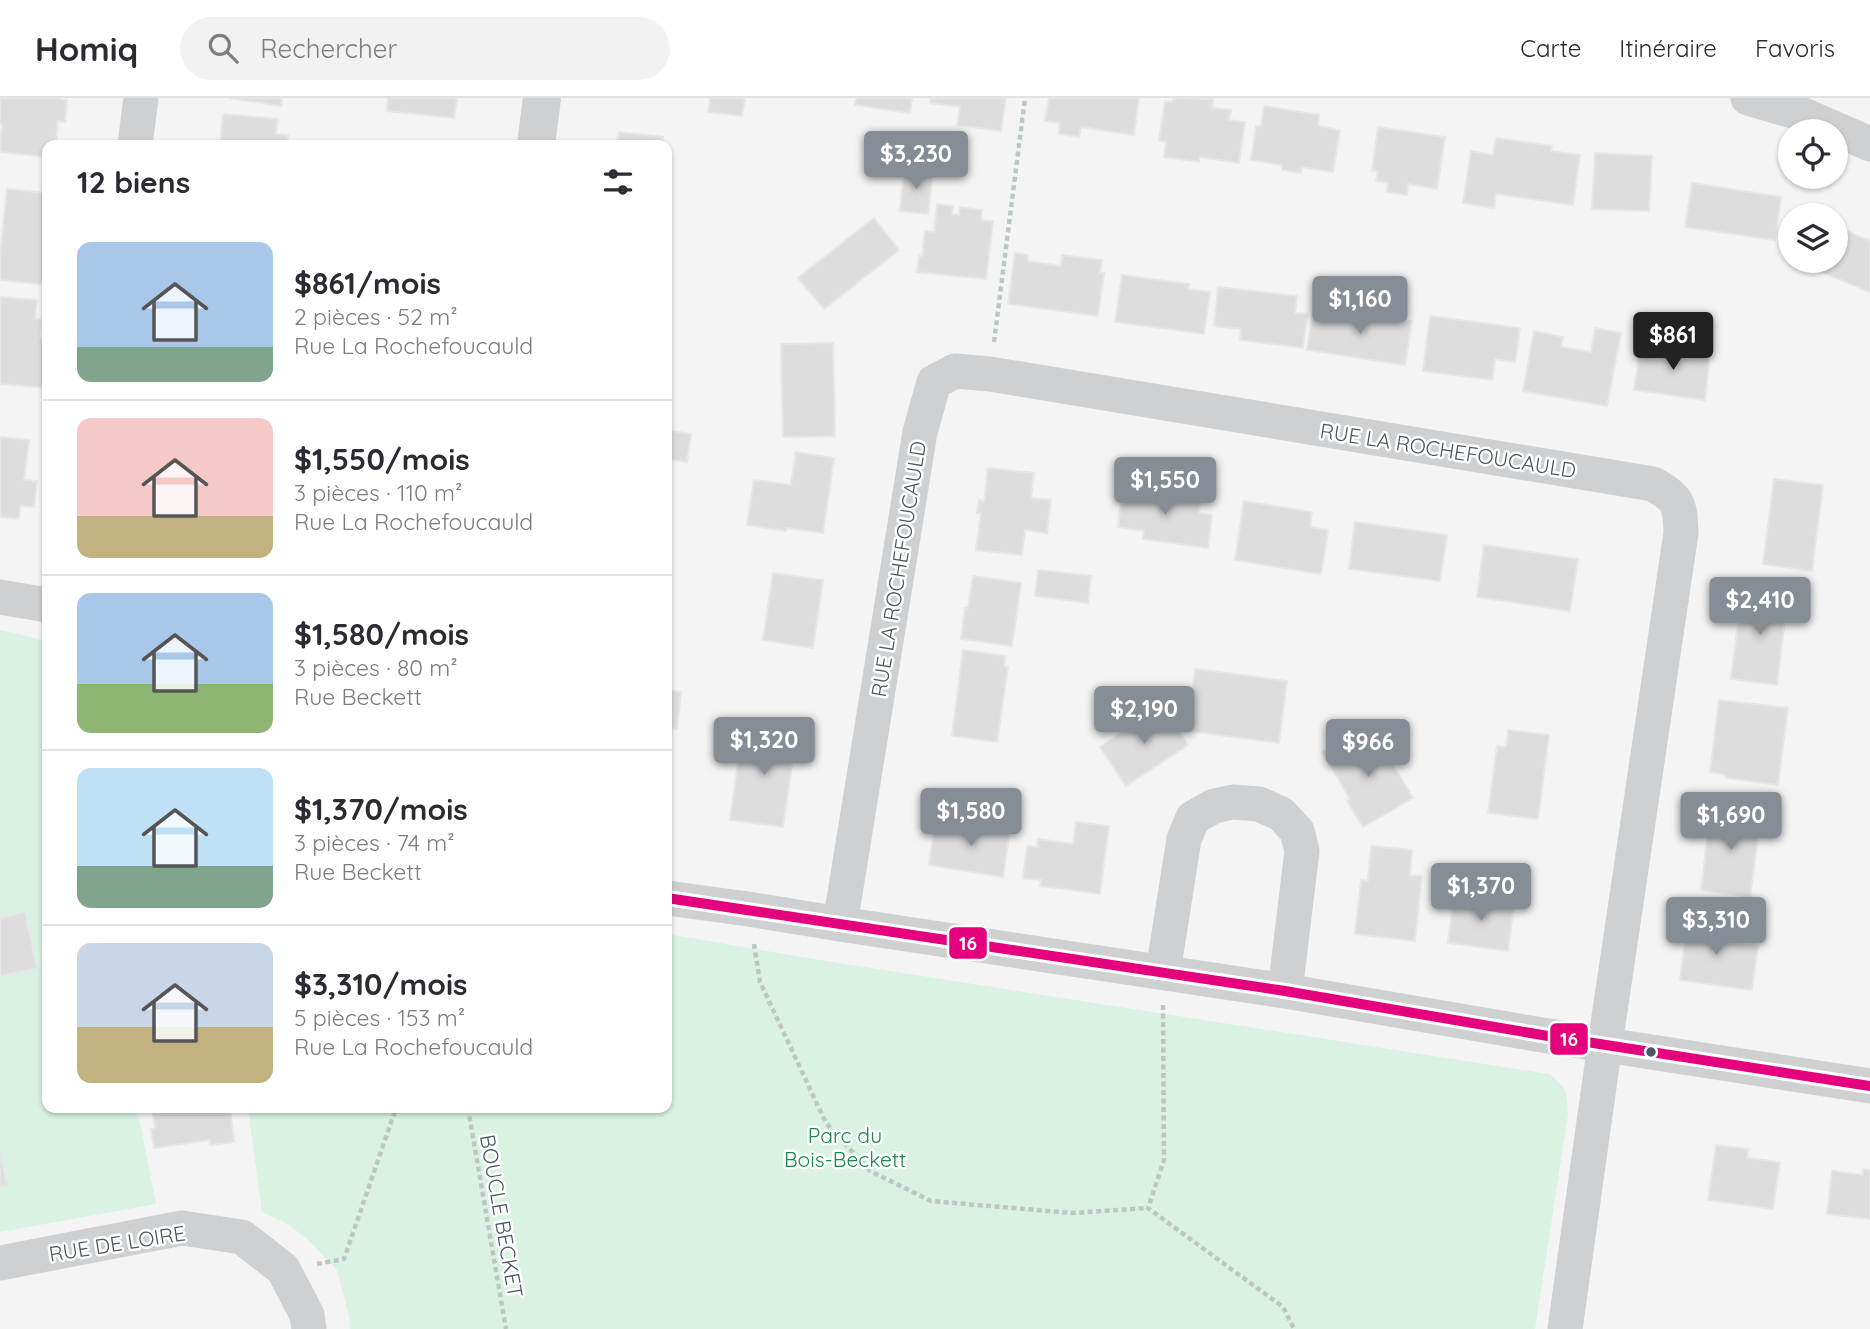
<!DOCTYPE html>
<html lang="fr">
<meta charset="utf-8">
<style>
:root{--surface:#fff;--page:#f2f2f3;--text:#2b2b33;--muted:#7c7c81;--line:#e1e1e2;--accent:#868d94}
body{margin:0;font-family:Quicksand,sans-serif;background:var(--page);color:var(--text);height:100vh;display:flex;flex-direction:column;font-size:26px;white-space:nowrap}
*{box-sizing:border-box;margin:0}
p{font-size:23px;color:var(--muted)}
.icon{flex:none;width:38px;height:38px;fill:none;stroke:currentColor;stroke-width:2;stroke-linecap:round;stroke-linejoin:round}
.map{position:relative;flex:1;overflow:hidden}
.side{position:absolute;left:42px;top:42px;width:630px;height:973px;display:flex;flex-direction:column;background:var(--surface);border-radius:14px;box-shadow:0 2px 5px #0004}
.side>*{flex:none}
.fabs{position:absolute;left:1778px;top:21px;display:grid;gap:14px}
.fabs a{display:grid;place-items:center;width:70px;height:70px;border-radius:50%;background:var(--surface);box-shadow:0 2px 5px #0004;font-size:35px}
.price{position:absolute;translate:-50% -60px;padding:0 16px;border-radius:7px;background:var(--accent);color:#fff;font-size:23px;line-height:46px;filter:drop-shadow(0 2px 4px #0008)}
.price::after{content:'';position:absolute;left:50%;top:42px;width:21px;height:16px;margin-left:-10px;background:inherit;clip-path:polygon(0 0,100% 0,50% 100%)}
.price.on{background:#222;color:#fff}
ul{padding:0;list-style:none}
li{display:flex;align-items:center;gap:21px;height:175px;padding:0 35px}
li+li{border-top:2px solid var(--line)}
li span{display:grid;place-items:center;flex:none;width:196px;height:140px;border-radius:14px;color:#555}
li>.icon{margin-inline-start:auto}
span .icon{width:84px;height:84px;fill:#fffc;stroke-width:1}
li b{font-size:30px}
h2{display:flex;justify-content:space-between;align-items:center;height:84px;padding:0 35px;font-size:30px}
header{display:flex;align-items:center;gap:42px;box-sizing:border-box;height:98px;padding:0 35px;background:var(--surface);border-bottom:2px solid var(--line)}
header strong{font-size:33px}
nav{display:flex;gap:38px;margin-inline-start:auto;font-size:24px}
.search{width:490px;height:63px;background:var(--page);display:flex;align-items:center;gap:18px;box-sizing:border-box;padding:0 24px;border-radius:38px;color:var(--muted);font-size:26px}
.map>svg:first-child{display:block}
.green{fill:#d9f2e3}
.building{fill:#ddddde;stroke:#e5e6e7;stroke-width:2}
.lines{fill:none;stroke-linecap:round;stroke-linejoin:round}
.path{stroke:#bcc7c4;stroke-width:4.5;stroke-dasharray:5 3.5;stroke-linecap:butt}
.minor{stroke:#ced0d2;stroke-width:35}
.tertiary{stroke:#ced0d2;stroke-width:38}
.bus-1-casing{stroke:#fff;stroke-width:16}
.bus-1{stroke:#e5007d;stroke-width:10}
.bus-dot{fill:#4a5661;stroke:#fff;stroke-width:2.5}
.labels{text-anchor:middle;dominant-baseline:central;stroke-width:5;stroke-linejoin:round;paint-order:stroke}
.street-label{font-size:21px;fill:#4a5661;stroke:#fff}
.park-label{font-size:21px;fill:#17864f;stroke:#fff}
.line-badge{stroke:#fff;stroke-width:2.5}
.badge-label{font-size:19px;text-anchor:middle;font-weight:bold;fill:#fff}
</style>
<header>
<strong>Homiq</strong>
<div class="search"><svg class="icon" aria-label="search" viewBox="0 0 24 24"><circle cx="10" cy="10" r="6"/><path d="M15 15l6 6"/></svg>Rechercher</div>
<nav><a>Carte</a><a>Itinéraire</a><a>Favoris</a></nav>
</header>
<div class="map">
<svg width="1870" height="1231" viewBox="0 0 1870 1231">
<rect width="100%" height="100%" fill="#f4f4f4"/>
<g class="green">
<path d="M0,532L23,537L47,544V1010H137L156,1106L0,1134Z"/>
<path d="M667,836L820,862L1549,976C1567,989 1567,996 1568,1016L1535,1231H350L349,1218L337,1172L305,1139L286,1125L262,1114L248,1010H667Z"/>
</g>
<g class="building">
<path d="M0,0H61V1L67,2L65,24L58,23L56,47H47V59L0,54L2,27H0Z"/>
<path d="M229,0H282L281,8Z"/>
<path d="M388,0H457L454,20L387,13Z"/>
<path d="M710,0H745L742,18L708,14Z"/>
<path d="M856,0H912L910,15L855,7Z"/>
<path d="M930,0H1006L1001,33L957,27L960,9L930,5Z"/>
<path d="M1049,0H1139L1134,37L1081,29L1079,39L1059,36L1060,25L1045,23Z"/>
<path d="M1173,0L1213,1L1212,10L1231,12L1229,22L1245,24L1239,65L1200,59L1199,64L1164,59L1166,44L1159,43L1165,3L1172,4Z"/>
<path d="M1264,8L1319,17L1318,28L1340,32L1333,74L1302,69L1301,75L1282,72V67L1251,62L1256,28H1261Z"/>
<path d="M223,16L278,21L276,36L288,37L287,47H220Z"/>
<path d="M1378,29L1445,39L1437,91L1408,86L1407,97L1387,94L1388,85L1376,83L1378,73H1372Z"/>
<path d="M619,34L663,39L662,47H617Z"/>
<path d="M1496,40L1552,48L1551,53L1580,57L1573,107L1496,96L1494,110L1463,105L1471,53L1493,57Z"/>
<path d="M1595,55L1652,58L1649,113L1592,111Z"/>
<path d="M904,70L933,73L928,116L900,113Z"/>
<path d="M1692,85L1781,99L1775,142L1685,129Z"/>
<path d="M7,91L47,95V187L0,182V156Z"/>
<path d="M937,106L953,108L952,116L959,117L960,109L982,112L981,122L993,123L986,181L917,174L919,158H922L925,133L934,134Z"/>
<path d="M874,120L899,152L824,211L798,180Z"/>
<path d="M1836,128L1870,143V194L1795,163H1836Z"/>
<path d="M1015,155L1028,157V163L1061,168L1062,157L1102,162L1100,175H1104L1098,218L1008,206Z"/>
<path d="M1122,177L1189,186L1188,191L1210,194L1204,236L1115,224Z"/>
<path d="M1218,189L1297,198L1295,215L1307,216L1303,250L1240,242L1241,231L1214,228Z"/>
<path d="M0,199L37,202L35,221L42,222L40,240L47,241V290L0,286Z"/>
<path d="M1314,208L1412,223L1405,267L1307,252Z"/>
<path d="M1430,218L1520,230L1515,264L1495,261L1492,282L1423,273Z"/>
<path d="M1595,230L1621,235L1607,308L1523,293L1534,233L1563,239L1561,249L1591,254Z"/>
<path d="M833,245L835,338L783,339L781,246Z"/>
<path d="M1641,246L1710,255L1705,302L1634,292Z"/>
<path d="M667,332L691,336L687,364L667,361Z"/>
<path d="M0,339L29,342L24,382L37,383L34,409L20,408L19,421L0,419Z"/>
<path d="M796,354L834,360L823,435L786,430V433L747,427L754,382L791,387Z"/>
<path d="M988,370L1034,375L1031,400L1051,402L1047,435L1025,432L1022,457L976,452L981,415H977L979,402L984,403Z"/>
<path d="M1774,381L1823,387L1812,473L1763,466Z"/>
<path d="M1123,389L1201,399L1199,415L1212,417L1208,450L1143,441L1144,433L1118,429Z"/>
<path d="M1244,403L1312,414L1310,429L1328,432L1321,476L1235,462Z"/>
<path d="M1355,424L1447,437L1440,483L1349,471Z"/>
<path d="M1484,447L1578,461L1570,513L1477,499Z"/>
<path d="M1038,472L1091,478L1088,505L1035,498Z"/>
<path d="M773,475L823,482L813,550L763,542Z"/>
<path d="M973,478L1021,485L1012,548L961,541L965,510H968Z"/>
<path d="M1745,490L1788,496L1777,587L1731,581L1738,524H1741Z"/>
<path d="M963,552L1005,558L1004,568L1008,569L997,644L952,638Z"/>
<path d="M1195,571L1287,583L1279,645L1187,633Z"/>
<path d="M667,592L681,594L677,631L672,630L667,673Z"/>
<path d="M1719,602L1788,610L1778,687L1726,680V677L1710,674Z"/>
<path d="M1162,607L1188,647L1126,688L1100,649Z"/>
<path d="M767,629L797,633L783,729L730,722L742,634L766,638Z"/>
<path d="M1508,632L1549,637L1538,721L1488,715L1497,648L1506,649Z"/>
<path d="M1348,638L1356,652L1377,640L1413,700L1363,729L1347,703L1350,701L1322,654Z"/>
<path d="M1711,709L1761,716L1750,799L1701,792Z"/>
<path d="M965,723L1010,730L1003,779L929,767L935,726L964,731Z"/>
<path d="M1076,724L1109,728L1100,796L1040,788L1041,782L1023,780L1027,748L1037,749L1038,741L1073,746Z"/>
<path d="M1371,748L1412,752L1410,777L1422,778L1415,843L1355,836L1361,782L1368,783Z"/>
<path d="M1454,798L1514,806L1508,853L1448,845Z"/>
<path d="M25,814L37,870L0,878V820Z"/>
<path d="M1688,817L1712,820L1711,835L1725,837V844L1758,848L1752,892L1680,882Z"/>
<path d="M152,1010H230L234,1044L210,1047V1042L154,1050L151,1031L155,1030Z"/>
<path d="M1716,1047L1748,1051L1747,1060L1780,1064L1773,1111L1708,1102Z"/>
<path d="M0,1054L7,1087L0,1088Z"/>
<path d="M1863,1071L1870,1072V1121L1827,1116L1832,1073L1862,1077Z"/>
</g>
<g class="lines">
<g class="path">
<path d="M994,244L1025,0"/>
<path d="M754,846L760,884L826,1025L870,1073L931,1103L1072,1115L1148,1110"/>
<path d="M1163,907L1164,1062L1148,1110L1283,1209L1294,1231"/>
<path d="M468,1010L506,1231"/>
<path d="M317,1166L344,1161L396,1010"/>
</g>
<g class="minor">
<path d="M1748,0L1799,15L1870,46"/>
<path d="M135,47L141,0"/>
<path d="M0,499L47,507"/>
<path d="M667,800L748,811L840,826L1285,893L1548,938L1870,988"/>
<path d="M840,826L920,334L934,284L955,273L990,276L1653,386C1679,401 1680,405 1681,435L1605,946L1565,1231"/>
<path d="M1163,874L1184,741L1193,720L1214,708L1233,704L1259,706L1281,716L1297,733L1302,753L1285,893"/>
<path d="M0,1165L182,1130L242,1139L283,1171L307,1217L309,1231"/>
</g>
<path class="tertiary" d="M536,47L542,0"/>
<defs>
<path id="bus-1" d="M667,800L1285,893L1548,938L1870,988"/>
</defs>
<use href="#bus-1" class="bus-1-casing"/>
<use href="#bus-1" class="bus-1"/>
</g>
<circle class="bus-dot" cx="1651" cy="954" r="6"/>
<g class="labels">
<g class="street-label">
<text transform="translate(1448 352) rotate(9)">RUE LA ROCHEFOUCAULD</text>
<text transform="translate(898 471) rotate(-81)">RUE LA ROCHEFOUCAULD</text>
<text transform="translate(502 1118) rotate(80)">BOUCLE BECKET</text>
<text transform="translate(117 1145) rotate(-9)">RUE DE LOIRE</text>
</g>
<g class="park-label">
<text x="845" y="1037">Parc du<tspan x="845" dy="24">Bois-Beckett</tspan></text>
</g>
</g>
<g class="line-badge">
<rect x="948" y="828" width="40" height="34" rx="7" fill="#e5007d"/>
<rect x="1549" y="924" width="40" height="34" rx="7" fill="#e5007d"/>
</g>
<g class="badge-label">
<text x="968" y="852">16</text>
<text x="1569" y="948">16</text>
</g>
</svg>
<div class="fabs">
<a><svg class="icon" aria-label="locate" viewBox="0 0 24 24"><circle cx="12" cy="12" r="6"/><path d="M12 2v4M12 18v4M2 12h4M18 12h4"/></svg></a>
<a><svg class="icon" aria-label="layers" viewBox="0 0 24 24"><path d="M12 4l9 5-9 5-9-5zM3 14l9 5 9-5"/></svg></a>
</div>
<b class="price" style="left:916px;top:93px">$3,230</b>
<b class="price" style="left:1360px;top:238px">$1,160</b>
<b class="price on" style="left:1673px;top:274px">$861</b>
<b class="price" style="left:1165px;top:419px">$1,550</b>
<b class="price" style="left:1760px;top:539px">$2,410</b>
<b class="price" style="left:1144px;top:648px">$2,190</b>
<b class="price" style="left:764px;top:679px">$1,320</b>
<b class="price" style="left:1368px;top:681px">$966</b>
<b class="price" style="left:971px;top:750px">$1,580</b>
<b class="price" style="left:1731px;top:754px">$1,690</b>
<b class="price" style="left:1481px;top:825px">$1,370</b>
<b class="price" style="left:1716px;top:859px">$3,310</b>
<section class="side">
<h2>12 biens<svg class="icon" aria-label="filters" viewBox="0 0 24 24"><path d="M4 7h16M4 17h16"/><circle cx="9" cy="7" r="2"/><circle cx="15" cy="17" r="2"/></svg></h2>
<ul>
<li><span style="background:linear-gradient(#a9c7e8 75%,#7fa58c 0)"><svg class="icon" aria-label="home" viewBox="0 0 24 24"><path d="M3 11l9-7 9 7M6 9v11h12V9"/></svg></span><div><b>$861/mois</b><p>2 pièces · 52 m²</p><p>Rue La Rochefoucauld</p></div></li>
<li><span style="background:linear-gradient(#f6c9c9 70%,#c2b280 0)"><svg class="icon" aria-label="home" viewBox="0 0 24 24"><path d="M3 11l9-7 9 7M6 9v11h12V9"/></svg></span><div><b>$1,550/mois</b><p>3 pièces · 110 m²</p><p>Rue La Rochefoucauld</p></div></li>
<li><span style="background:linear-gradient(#a9c7e8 65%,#8fb573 0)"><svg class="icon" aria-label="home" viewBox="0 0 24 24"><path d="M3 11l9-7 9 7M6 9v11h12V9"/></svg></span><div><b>$1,580/mois</b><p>3 pièces · 80 m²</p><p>Rue Beckett</p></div></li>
<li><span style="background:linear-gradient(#bfe0f5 70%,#7fa58c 0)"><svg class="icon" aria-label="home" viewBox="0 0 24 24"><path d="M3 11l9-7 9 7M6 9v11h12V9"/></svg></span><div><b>$1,370/mois</b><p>3 pièces · 74 m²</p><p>Rue Beckett</p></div></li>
<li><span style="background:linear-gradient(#c9d6e8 60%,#c2b280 0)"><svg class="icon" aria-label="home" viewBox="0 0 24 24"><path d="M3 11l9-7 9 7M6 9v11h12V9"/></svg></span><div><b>$3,310/mois</b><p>5 pièces · 153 m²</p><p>Rue La Rochefoucauld</p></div></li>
</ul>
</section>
</div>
